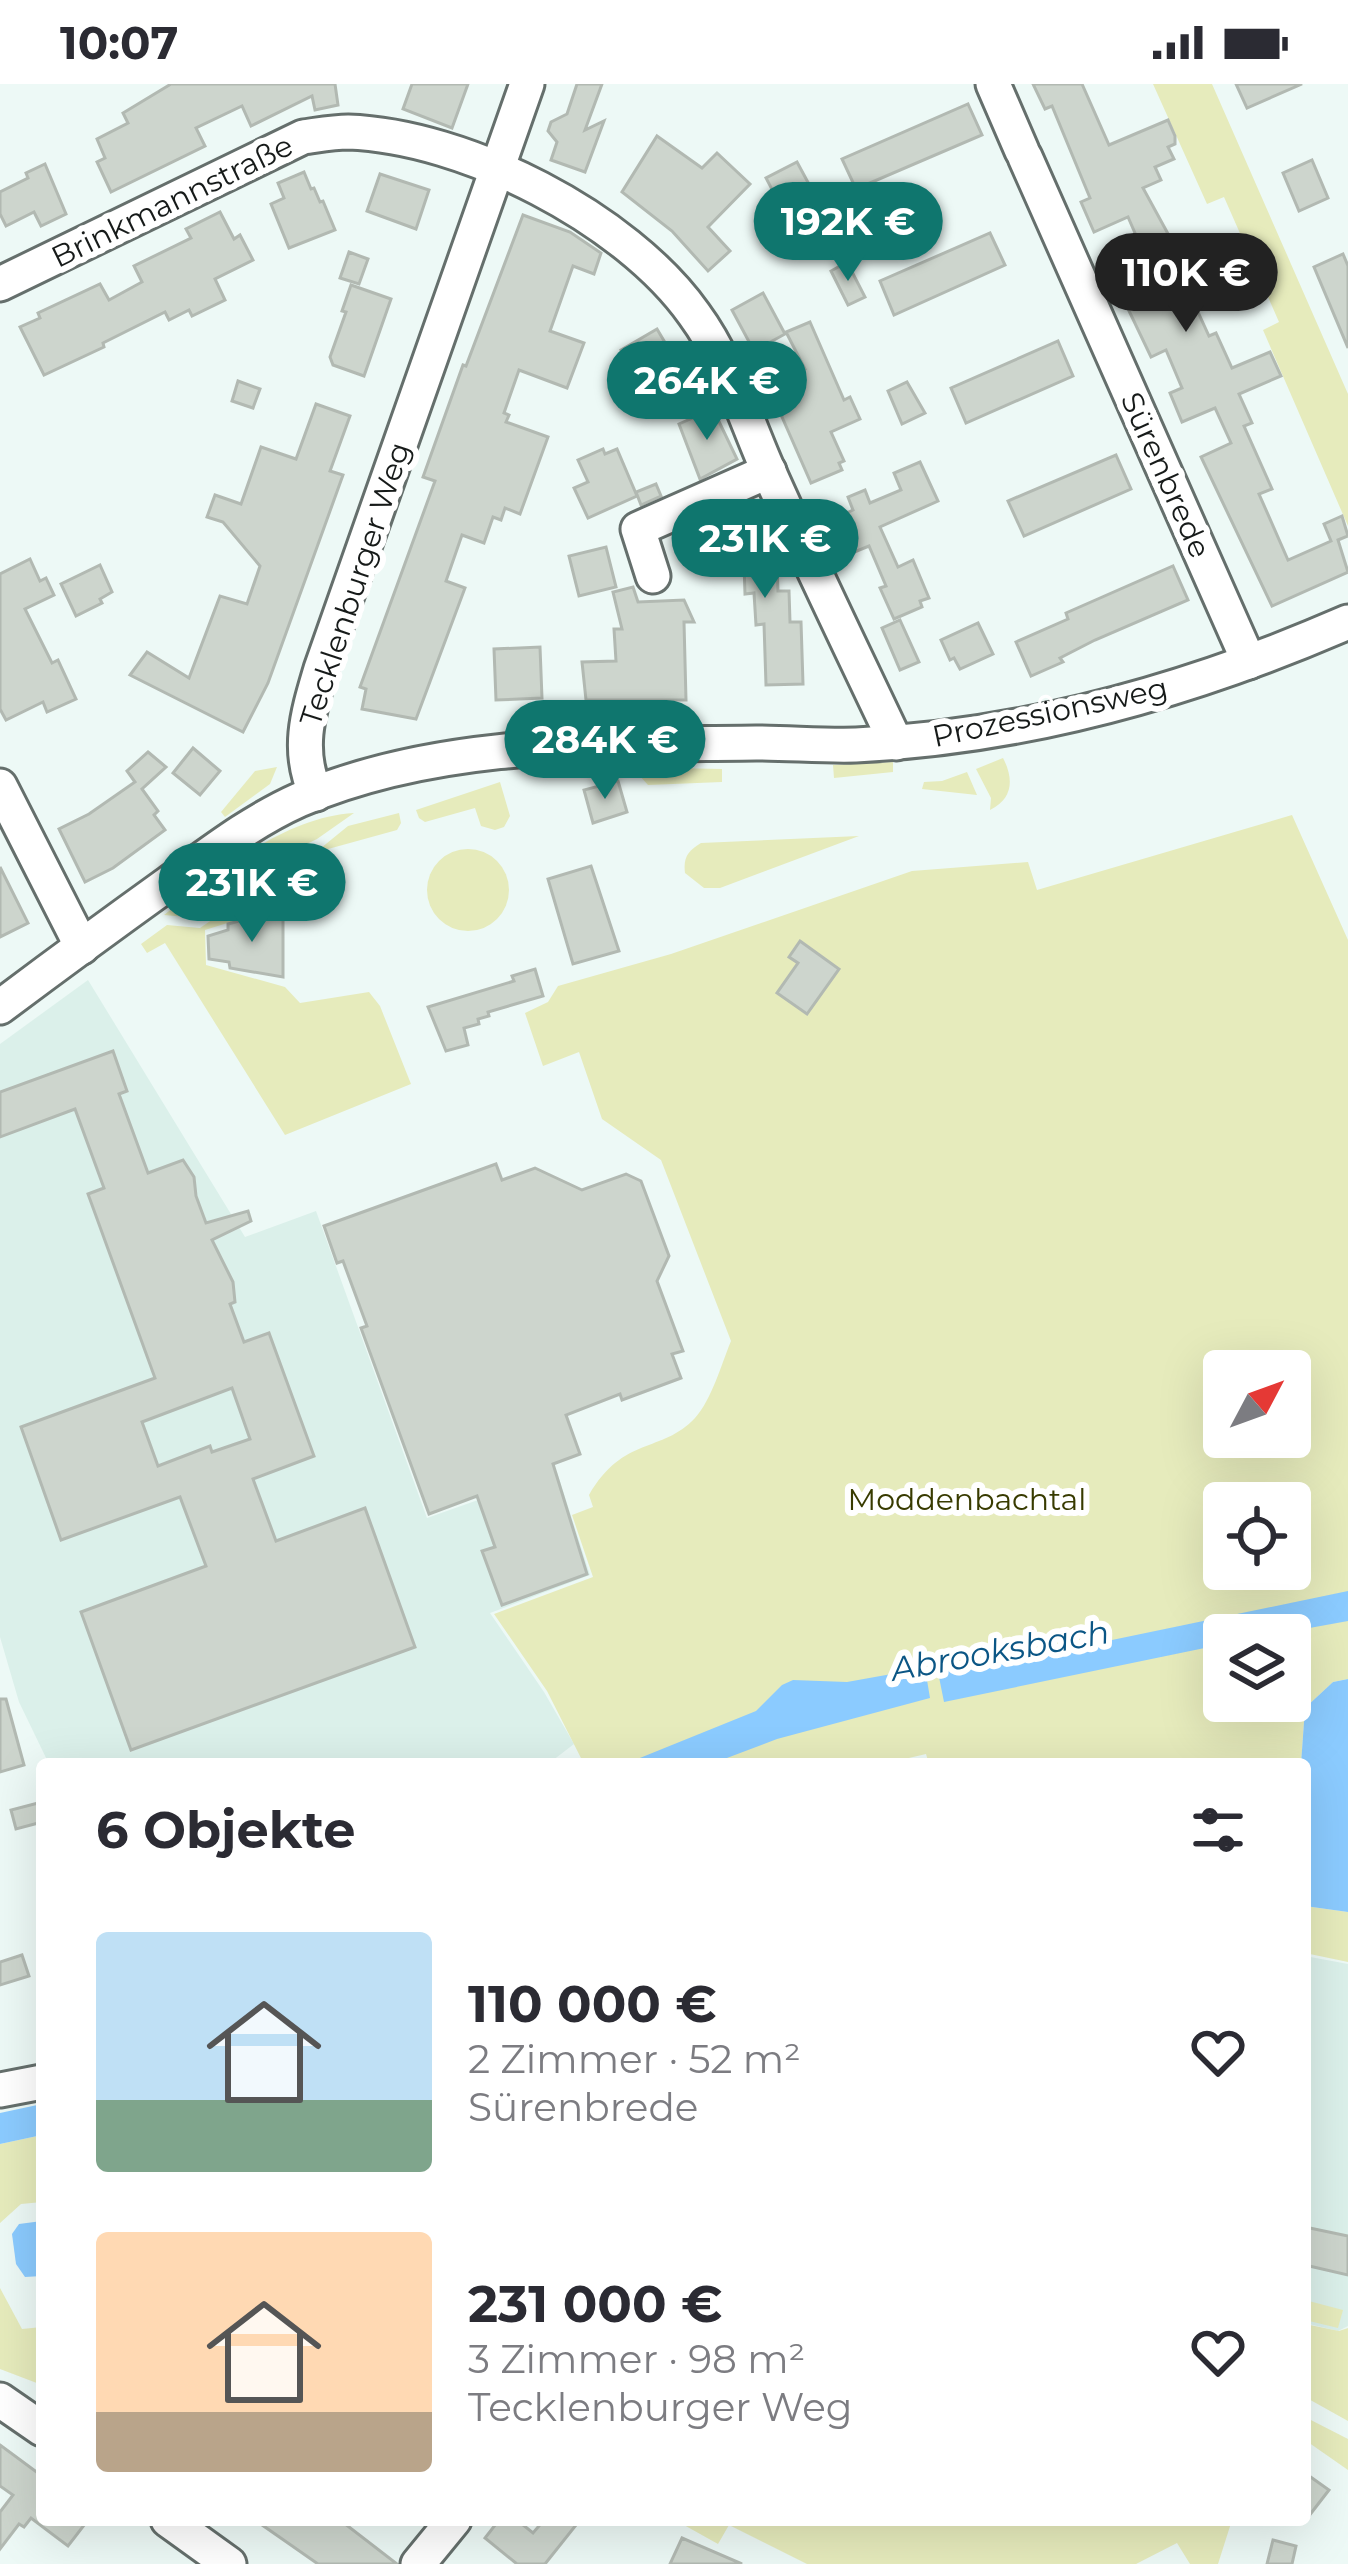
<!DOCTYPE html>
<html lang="de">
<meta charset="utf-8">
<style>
:root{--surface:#fff;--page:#f7f7f7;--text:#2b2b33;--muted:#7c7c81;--accent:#0f766e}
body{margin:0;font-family:Montserrat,sans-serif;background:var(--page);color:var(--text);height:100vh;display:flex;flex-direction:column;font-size:45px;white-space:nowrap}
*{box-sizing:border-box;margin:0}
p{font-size:39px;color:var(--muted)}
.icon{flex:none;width:66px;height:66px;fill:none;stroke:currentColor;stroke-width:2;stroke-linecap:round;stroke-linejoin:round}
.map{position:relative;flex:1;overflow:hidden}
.panel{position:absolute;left:36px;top:1674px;width:1275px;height:768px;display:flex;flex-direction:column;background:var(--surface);border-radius:12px;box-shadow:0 12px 48px #0002}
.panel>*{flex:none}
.needle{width:78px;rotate:49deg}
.fabs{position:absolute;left:1203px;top:1266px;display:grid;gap:24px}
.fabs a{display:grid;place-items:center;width:108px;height:108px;border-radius:12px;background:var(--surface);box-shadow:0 12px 48px #0002;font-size:60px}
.price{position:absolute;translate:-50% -102px;padding:0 27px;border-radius:42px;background:var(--accent);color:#fff;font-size:39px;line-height:78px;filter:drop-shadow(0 3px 6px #0008)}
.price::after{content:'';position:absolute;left:50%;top:72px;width:36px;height:27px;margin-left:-18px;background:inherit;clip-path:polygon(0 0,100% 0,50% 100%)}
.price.on{background:#222;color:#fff}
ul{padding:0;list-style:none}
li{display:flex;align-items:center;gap:36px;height:300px;padding:0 60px}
li span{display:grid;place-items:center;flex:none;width:336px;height:240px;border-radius:12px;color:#555}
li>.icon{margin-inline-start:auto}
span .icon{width:144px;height:144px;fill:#fffc;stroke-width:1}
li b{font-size:51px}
h2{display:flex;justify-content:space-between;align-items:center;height:144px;padding:0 60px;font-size:51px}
.status{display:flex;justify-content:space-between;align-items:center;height:84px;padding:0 60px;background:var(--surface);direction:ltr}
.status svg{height:33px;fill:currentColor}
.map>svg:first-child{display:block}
.built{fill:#dbf0ea}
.green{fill:#e6ebbc;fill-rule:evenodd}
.water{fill:#8bcbff}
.building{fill:#cdd5cd;stroke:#b2b9b2;stroke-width:3;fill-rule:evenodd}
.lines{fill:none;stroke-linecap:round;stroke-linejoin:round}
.minor-casing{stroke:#656f6c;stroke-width:39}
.minor{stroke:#fff;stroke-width:33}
.labels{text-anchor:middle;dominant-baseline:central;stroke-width:12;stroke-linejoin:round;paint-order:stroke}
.street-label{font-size:30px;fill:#161a19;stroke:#fff}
.park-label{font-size:30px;fill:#383b00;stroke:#fff}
.water-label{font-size:33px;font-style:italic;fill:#0b5685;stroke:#fff}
</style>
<div class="status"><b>10:07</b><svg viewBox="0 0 49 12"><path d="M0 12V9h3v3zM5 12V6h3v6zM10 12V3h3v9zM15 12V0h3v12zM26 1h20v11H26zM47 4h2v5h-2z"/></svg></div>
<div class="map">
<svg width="1348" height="2480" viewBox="0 0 1348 2480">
<rect width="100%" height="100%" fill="#edf9f6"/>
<g class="built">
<path d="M88,896L245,1153L316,1127L427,1434L557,1388L590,1491L490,1529L544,1608L574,1660L548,1680H49L19,1618L0,1553V960Z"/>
<path d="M1305,1872L1348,1880V2242L1338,2247L1305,2239Z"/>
</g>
<g class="green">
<path d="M1153,0H1212L1348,310V442L1263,246L1279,238L1224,113L1207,120Z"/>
<path d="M1003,674C1014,695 1013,715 990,726L991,714L976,685Z"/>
<path d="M637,675L672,684L722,685V698L648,701L629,680L603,681V676Z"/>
<path d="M893,678V688L834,694L833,681Z"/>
<path d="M277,683L270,700L225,733L221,728L255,687Z"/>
<path d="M967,688L977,711L922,705L924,698L942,697Z"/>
<path d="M500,698L510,732L504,743L495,746L481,742L475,724L425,738L419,734L416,726Z"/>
<path d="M354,729L317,755L263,781L234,811L197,834L164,831C217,789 284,733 354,729Z"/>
<path d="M399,729L401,739L397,746L310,770L274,803L278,823L205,846L206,881L285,903L300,919L369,908L380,922L407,990L411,1000L285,1051L165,859L147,869L141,860L167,841L200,844L247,812L274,784L321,764L348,742Z"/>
<path d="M1292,731L1348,856V1595L1333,1598L1305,1624L1301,1680H929L926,1670L883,1680H584L547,1607L494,1530L593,1493L572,1431L593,1423L589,1411C624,1351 661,1370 695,1334C712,1315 721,1281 731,1257L661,1076L602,1035L579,968L543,982L525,929L548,918L558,902L671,870L912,787L1028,778L1037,806ZM1224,1287H1290V1353H1224ZM1224,1419H1290V1485H1224ZM1224,1551H1290V1617H1224Z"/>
<path d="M859,752L720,804H704L685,789C683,773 688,767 701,759Z"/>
<circle cx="468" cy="806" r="41"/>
<path d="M1305,1822L1348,1828V1878L1305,1869Z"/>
<path d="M42,2051V2118L21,2120L0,2139V2060Z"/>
<path d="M0,2204L22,2245L42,2243V2301L0,2285Z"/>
<path d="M1305,2216L1343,2226L1338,2244L1305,2236Z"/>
<path d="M1305,2240L1339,2247L1348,2244V2337L1305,2313Z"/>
<path d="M1305,2333L1348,2355V2386L1305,2356Z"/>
<path d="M675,2436H1232L1218,2480H1190L1177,2459L1136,2480H807L729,2441L718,2460Z"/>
</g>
<g class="water">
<path d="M1348,1507V1537L1271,1551H1224V1560L944,1618L937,1583L1059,1567Z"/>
<path d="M925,1584L930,1614L777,1655L711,1680H625L756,1627L782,1601L793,1596L847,1598Z"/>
<path d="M1348,1595V1828L1305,1822V1680H1301L1305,1624L1333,1598Z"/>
<path d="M42,2020V2051L0,2060V2029Z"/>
<path d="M42,2137V2192L25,2193L16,2180L12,2150L19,2140Z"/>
</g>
<g class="building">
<path d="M171,0H335L338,21L315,26L312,12L251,42L242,22L196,44L205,62L111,108L97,78L105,74L97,55L128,39L123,29Z"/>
<path d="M412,0H468L452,44L403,25Z"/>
<path d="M577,0H602L585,46L604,37L585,88L551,76L557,58L548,47L551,38L567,30Z"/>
<path d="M1033,0H1082L1109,61L1168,36L1175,52V60L1168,63L1174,75L1155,83L1161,96L1143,104L1179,170L1187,191L1182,193L1209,252L1216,249L1232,284L1270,268L1281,292L1239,310L1252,339L1244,342L1272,405L1259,410L1288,476L1331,457L1324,440L1342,432L1348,452L1338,456L1348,488L1272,522L1201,373L1231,359L1215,324L1182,338L1170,309L1182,304L1166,266L1151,273L1110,187L1145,172L1128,133L1094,148L1081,118L1090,114L1052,22L1045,25Z"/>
<path d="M1236,0H1302L1247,24Z"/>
<path d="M968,20L982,51L856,105L842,75Z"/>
<path d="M657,52L702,84L717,69L750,100L708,143L730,167L708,187L672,147L622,108Z"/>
<path d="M1312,76L1328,114L1299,127L1283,89Z"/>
<path d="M797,78L818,117L787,134L766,94Z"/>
<path d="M45,80L66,130L41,142L34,128L6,142L0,130V108L28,94L26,89Z"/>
<path d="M304,88L311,105L314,104L320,118L323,117L335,146L289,164L271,120L284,114L278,99Z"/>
<path d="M380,90L429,106L416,145L367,127Z"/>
<path d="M220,128L234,155L240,151L253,176L215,195L225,216L192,232L189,226L169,236L165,228L103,259L104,263L44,291L20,243L40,234L38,229L100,200L109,216L142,198L134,182L191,154L186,145Z"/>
<path d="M523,131L570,148L601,169L594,190L573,182L550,247L584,259L567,304L519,286L504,329L509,331L506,338L548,353L520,430L505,424L501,436L493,433L484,459L462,451L446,497L465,504L416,635L362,625L366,605L360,603L435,397L423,393L463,281L466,282Z"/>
<path d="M990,149L1005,181L894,231L880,197Z"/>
<path d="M349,168L368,175L359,200L340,194Z"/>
<path d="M1343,170L1348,182V264L1314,183Z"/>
<path d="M847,178L865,213L848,221L831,187Z"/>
<path d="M351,201L391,215L364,292L333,281L330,273L346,228L342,227Z"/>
<path d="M763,209L785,250L754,267L732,226Z"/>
<path d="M810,238L844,316L850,313L860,335L831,348L844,377L839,379L842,386L811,399L768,301L805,285L786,248Z"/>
<path d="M657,245L673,272L685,266L701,294L654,319L621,266Z"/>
<path d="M1058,257L1073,292L966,339L951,304Z"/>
<path d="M238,297L260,305L253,324L232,317Z"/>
<path d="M907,298L925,329L902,340L888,307Z"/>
<path d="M316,320L350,332L330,387L343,391L268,599L243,648L130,591L147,568L189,594L220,512L247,520L260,482L223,438L207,433L215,411L241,420L261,363L296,375Z"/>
<path d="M713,325L737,375L700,395L679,340Z"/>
<path d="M603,365L605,370L617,365L637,412L588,434L574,404L588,398L578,376Z"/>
<path d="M1116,371L1131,405L1024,452L1008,417Z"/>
<path d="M920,378L938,417L880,443L898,483L913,476L929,514L920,517L922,523L894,535L880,504L886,502L869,462L847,471L831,436L853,426L848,413L865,406L870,419L901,406L894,389Z"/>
<path d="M656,400L661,412L641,421L636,408Z"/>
<path d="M754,435V447H761L763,479L777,478L778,507H789L790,538H801L803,600L766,601L764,540L756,541L754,509L745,510L744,480L719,481L718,436Z"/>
<path d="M606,463L616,503L579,512L569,472Z"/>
<path d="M30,475L40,497L46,494L54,511L25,525L52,579L58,576L76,615L47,628L43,618L6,636L0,625V490Z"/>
<path d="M100,481L112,508L100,515L102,519L76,532L61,500Z"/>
<path d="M1173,482L1188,516L1095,556L1060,574L1063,578L1031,592L1016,558L1068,535L1066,529Z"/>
<path d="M633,503L638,518L684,516L694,538H684L686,616H586L582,578L616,577L614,545H622L613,508Z"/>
<path d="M900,536L919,578L900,586L882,544Z"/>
<path d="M978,539L993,570L960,585L954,574L950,576L941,556Z"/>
<path d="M540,563L542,614L496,616L494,565Z"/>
<path d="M193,664L220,687L200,711L173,689Z"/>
<path d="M148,668L166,683L142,705L158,727L154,731L165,746L113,784L85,798L59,745L89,730L135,698L127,687Z"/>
<path d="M618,697L627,728L593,739L584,706Z"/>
<path d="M591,782L619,867L573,880L548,795Z"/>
<path d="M0,783L28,839L0,853Z"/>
<path d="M283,825V893L230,884L229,878L209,875L208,852L228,846V840Z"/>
<path d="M800,857L839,885L807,930L777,909L798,879L789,873Z"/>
<path d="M535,885L543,912L488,928L489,932L478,935L479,940L464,944L468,961L446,967L428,923L514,897L512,892Z"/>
<path d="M113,967L127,1007L119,1010L148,1089L183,1076L194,1093L196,1112L206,1139L248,1127L251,1137L212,1156L233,1198L235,1218L230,1220L244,1258L269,1249L314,1372L253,1395L276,1457L365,1424L415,1563L131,1666L81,1528L206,1482L180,1413L61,1456L21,1343L155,1294L88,1110L104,1104L75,1025L0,1053V1008ZM232,1304L250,1355L212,1368L210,1362L158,1382L142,1338Z"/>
<path d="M496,1080L502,1096L535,1084L582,1106L626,1090L641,1097L669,1172L657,1197L683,1267L672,1270L681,1294L622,1316L620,1310L566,1331L580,1370L553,1380L587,1490L502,1521L482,1467L495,1463L477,1412L429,1430L361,1244L367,1242L343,1177L337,1179L324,1142Z"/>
<path d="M0,1615H6L24,1681L0,1688Z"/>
<path d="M42,1718V1738L16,1745L11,1726Z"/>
<path d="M22,1871L29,1892L0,1901V1878Z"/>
<path d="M1305,2143L1348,2152V2191L1305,2181Z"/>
<path d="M0,2361L42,2392V2436H88L68,2462L31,2434L24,2443L19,2440L0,2465V2428L13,2411L0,2402Z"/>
<path d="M1305,2389L1329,2406L1305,2437Z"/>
<path d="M255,2436H340L397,2480H318Z"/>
<path d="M499,2436H517L533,2449L544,2436H580L545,2480H517L485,2454Z"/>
<path d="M682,2454L742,2480H670Z"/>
<path d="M1273,2456L1296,2462L1292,2480H1267Z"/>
</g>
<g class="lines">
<defs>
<g id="minor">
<path d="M993,0L1022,67"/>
<path d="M1025,73L1249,578"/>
<path d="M0,200L303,53C318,51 334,48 348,48C465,52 626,134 694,230C728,276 745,334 768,386C809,478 853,568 896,659"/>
<path d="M653,492L638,445L769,387"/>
<path d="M0,702L82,863"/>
<path d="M316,710C296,666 308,629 321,585L527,0"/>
<path d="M0,923C56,881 112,840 169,799C211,769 252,737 299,716C442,655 604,661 756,659C790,659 823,662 856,661C1025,653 1194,605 1348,538"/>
<path d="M0,2006L42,1998"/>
<path d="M0,2316L42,2345"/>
<path d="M168,2436L229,2480"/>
<path d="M418,2480L454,2436"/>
</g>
</defs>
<use href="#minor" class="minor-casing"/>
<use href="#minor" class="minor"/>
</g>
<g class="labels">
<g class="street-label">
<text transform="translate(172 117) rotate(-26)">Brinkmannstraße</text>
<text transform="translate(1166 391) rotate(66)">Sürenbrede</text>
<text transform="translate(355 500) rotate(-72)">Tecklenburger Weg</text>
<text transform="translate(1050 628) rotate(-12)">Prozessionsweg</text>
</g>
<g class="park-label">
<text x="967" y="1415">Moddenbachtal</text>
</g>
<g class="water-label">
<text transform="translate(1000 1566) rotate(-10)">Abrooksbach</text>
</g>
</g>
</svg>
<div class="fabs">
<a><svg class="needle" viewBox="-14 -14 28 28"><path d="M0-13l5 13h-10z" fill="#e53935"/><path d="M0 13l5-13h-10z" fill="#7c7c81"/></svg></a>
<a><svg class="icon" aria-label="locate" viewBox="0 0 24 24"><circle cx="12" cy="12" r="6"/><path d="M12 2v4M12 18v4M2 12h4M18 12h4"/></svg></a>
<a><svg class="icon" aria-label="layers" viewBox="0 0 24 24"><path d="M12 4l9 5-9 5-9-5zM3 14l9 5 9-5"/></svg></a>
</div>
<b class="price" style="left:848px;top:200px">192K €</b>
<b class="price on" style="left:1186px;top:251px">110K €</b>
<b class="price" style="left:707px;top:359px">264K €</b>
<b class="price" style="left:765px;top:517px">231K €</b>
<b class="price" style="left:605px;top:718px">284K €</b>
<b class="price" style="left:252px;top:861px">231K €</b>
<section class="panel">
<h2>6 Objekte<svg class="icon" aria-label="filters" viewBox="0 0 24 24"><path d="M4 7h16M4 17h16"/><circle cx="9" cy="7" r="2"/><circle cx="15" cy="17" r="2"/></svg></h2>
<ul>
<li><span style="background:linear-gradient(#bfe0f5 70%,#7fa58c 0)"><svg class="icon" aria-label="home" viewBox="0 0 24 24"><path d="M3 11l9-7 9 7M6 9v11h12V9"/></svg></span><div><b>110 000 €</b><p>2 Zimmer · 52 m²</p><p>Sürenbrede</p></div><svg class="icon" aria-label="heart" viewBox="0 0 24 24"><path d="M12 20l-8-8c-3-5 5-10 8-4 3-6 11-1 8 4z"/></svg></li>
<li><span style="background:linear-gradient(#ffd9b3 75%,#b9a48a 0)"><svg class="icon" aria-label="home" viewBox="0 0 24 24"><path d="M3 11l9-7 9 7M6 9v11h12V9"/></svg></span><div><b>231 000 €</b><p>3 Zimmer · 98 m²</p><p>Tecklenburger Weg</p></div><svg class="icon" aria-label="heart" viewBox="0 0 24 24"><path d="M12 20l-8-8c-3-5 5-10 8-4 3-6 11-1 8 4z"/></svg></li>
</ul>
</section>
</div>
